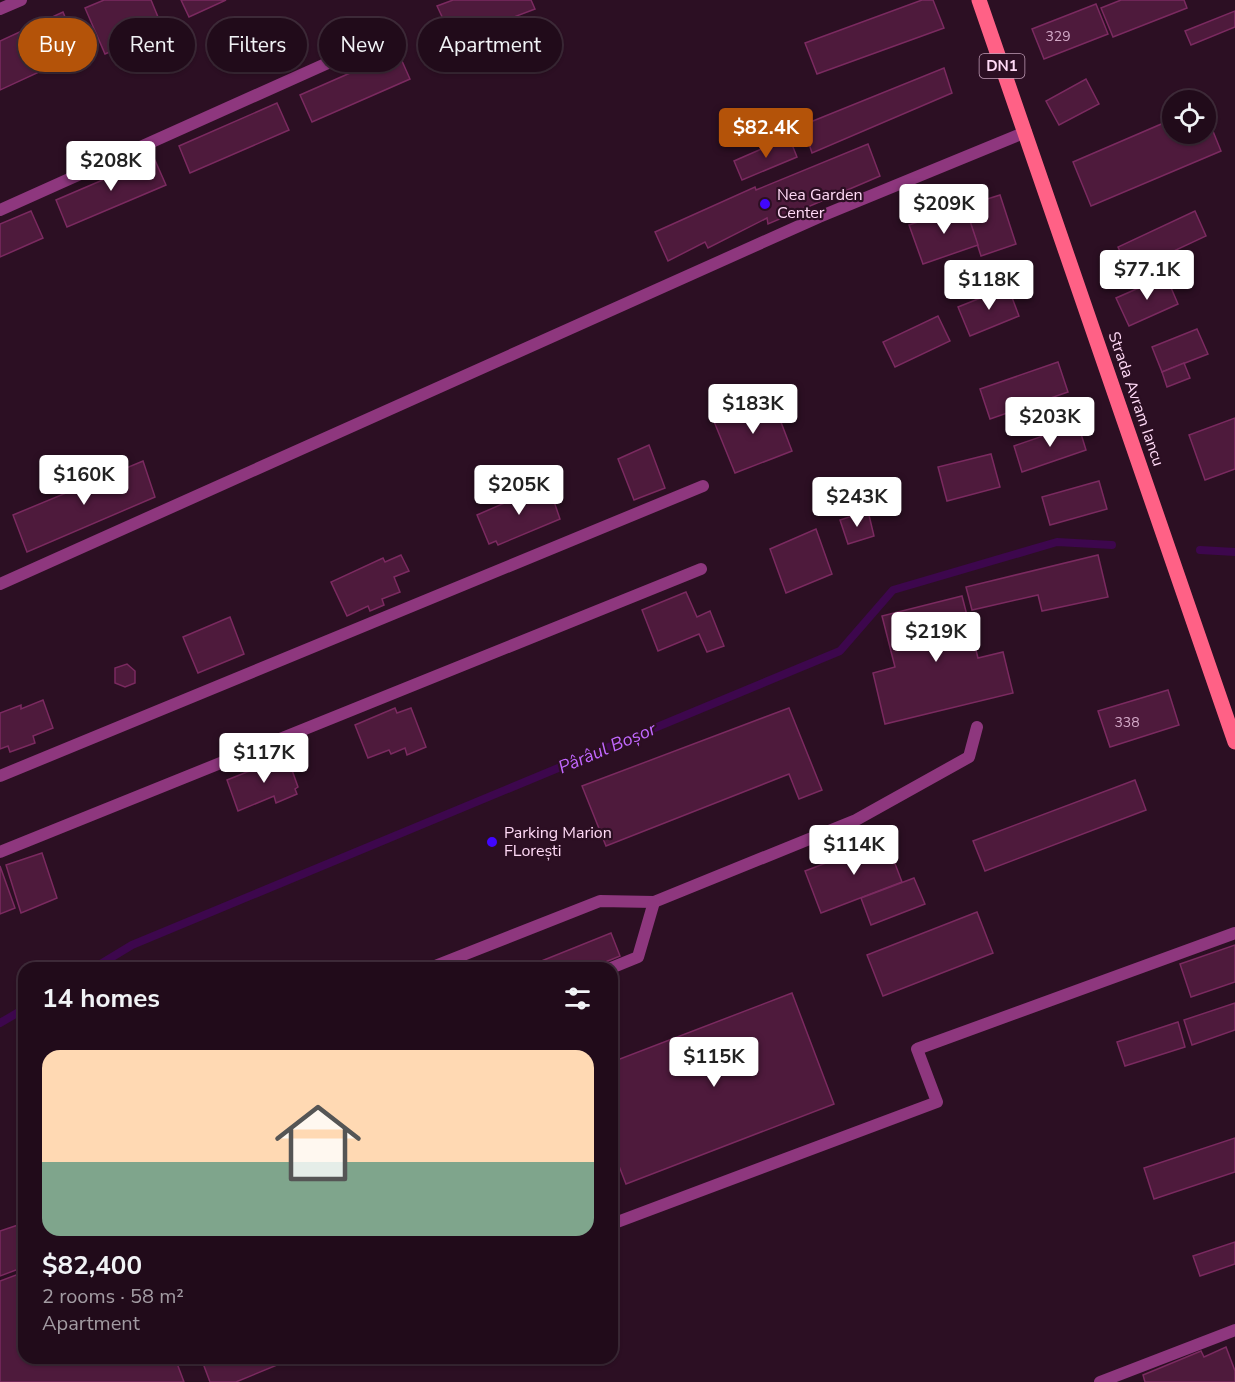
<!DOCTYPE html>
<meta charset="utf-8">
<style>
:root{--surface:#210b1a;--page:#2d1927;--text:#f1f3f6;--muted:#a29ba2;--line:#3e2b39;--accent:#b45309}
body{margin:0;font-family:"Nunito Sans",sans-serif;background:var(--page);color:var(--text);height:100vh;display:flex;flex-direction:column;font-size:22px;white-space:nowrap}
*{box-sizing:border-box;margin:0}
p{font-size:20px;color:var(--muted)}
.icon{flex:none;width:33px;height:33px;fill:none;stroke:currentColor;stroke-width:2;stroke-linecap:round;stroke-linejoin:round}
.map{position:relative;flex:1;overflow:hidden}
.details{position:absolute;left:18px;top:962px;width:600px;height:402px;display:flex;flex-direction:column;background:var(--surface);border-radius:18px;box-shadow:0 2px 4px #0004,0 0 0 2px var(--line)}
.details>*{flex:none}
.hud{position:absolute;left:18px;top:18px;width:600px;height:54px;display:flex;gap:12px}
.buttons{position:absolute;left:1162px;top:90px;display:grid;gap:12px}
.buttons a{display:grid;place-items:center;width:54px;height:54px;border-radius:50%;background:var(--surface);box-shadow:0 2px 4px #0004,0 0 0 2px var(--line);font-size:30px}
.price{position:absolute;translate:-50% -51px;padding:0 14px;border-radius:6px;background:#fff;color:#222;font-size:20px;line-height:39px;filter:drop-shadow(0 2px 3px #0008)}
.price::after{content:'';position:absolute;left:50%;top:36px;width:18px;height:14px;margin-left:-9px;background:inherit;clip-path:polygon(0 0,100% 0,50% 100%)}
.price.on{background:var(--accent);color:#fff}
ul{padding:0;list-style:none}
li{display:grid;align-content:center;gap:12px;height:318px;padding:0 24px}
li span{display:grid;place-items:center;height:186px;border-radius:18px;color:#555}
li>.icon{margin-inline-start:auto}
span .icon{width:108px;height:108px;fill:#fffc;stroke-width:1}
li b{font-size:26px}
h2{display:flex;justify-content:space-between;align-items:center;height:72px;padding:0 24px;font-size:26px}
.tag{padding:0 21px;border-radius:27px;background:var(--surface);box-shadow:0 2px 4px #0004,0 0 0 2px var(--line);font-size:21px;line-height:54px}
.tag.on{background:var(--accent);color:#fff}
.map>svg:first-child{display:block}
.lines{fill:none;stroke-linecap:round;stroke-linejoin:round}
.stream{stroke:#3d074d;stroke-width:8}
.building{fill:#4e1a3c;stroke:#7b2a60;stroke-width:1.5}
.service{stroke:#8e377e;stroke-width:12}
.minor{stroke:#8e377e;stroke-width:12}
.primary{stroke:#ff6186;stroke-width:15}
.poi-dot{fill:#4106ff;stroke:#2c0f23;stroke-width:2}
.labels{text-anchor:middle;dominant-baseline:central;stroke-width:4.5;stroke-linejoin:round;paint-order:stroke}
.number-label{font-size:14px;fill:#d3aac8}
.shield{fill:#2c0f23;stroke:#c09db7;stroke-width:1.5}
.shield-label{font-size:15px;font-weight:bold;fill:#ffdaf6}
.poi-label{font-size:16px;fill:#ffdaf6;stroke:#2c0f23;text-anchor:start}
.street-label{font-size:16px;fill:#ffdaf6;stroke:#2c0f23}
.water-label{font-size:18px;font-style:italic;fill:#c268ff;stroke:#2c0f23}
</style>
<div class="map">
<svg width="1235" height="1382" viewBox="0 0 1235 1382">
<rect width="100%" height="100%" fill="#2c0f23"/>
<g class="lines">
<g class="stream">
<path d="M1200,550L1235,552"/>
<path d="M94,968L132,945L840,651L893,590L1057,542L1112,545"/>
<path d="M0,1023L24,1009"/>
</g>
</g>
<g class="building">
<path d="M104,0H151L163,29L105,54L85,8Z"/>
<path d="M181,0H226L189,17Z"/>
<path d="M453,0H531L535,9L453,40L437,6Z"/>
<path d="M922,0H933L944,28L817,74L805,43Z"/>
<path d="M1121,0H1184L1187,8L1113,37L1101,8Z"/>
<path d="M1096,4L1108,34L1044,59L1032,29Z"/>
<path d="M1235,11V27L1191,45L1185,31Z"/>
<path d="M63,12L80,53L0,90V41Z"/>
<path d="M398,52L410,79L312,122L300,95Z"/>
<path d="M944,68L952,93L812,153L803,125Z"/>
<path d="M1086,79L1099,104L1059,125L1046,101Z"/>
<path d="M277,103L289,130L190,173L179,146Z"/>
<path d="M1206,114L1221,151L1091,206L1073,162L1173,119V134H1206Z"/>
<path d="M789,137L797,157L742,180L734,161Z"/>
<path d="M868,144L880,176L768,224L767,218L708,248L705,242L668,261L655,232L755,187L756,190Z"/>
<path d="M154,158L166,185L67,227L56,200Z"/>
<path d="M1000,195L1016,244L981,256L965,206Z"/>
<path d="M965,206L978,245L923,264L909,225Z"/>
<path d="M31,211L43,238L0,257V224Z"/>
<path d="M1195,211L1206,236L1129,272L1118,247Z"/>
<path d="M1166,276L1178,304L1129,326L1116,298Z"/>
<path d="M1008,287L1019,316L970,336L958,307Z"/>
<path d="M938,316L950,341L895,367L883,342Z"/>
<path d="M1197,329L1208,354L1162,372L1152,347Z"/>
<path d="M1058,362L1068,392L990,419L980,389Z"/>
<path d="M1184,363L1190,378L1167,387L1162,372Z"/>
<path d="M771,396L792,451L735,473L713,419Z"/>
<path d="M1235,418V469L1205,480L1189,435Z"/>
<path d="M1078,424L1086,450L1022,472L1014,446Z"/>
<path d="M649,445L665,488L634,500L618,459Z"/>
<path d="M991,454L1000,487L947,501L938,467Z"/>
<path d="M143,461L155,497L27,552L13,515Z"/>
<path d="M1099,481L1107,509L1050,525L1042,497Z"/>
<path d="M548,484L560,519L498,545L496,541L489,544L477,515Z"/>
<path d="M868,511L874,536L848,544L840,520Z"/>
<path d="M816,529L832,574L786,593L770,549Z"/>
<path d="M401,555L409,571L394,577L400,592L382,599L384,605L370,611L368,606L347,616L331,582L383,558L385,562Z"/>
<path d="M1098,555L1108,597L1042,611L1038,595L972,610L966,587Z"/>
<path d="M686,592L697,617L710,611L724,646L707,652L699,634L658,651L642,610Z"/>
<path d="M962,596L978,658L1003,652L1013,693L885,724L873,673L895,667L882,616Z"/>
<path d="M230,617L244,654L198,673L183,637Z"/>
<path d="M127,664L135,671V683L125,687L115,683V668Z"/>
<path d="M1168,690L1179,725L1110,747L1098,711Z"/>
<path d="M43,700L53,728L33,736L35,743L10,752L8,746L0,749V713L21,705V709Z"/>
<path d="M395,708L397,713L411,708L426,747L407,755L405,748L391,754L389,750L368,758L355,725Z"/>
<path d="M789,708L822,790L799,799L789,774L606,846L582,786Z"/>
<path d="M287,756L298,787L295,789L297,794L276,803L274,796L238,811L227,780Z"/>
<path d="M1135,780L1146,810L985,871L973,841Z"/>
<path d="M886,840L902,882L821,913L805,871Z"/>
<path d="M42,853L57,898L21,913L6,865Z"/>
<path d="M0,866L15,908L0,914Z"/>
<path d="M914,878L925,904L871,925L861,898Z"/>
<path d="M977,912L993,953L883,996L867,955Z"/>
<path d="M611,933L620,956L591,968H524Z"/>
<path d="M1235,945V982L1191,997L1180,964Z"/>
<path d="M792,993L834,1104L626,1184L612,1148V1062Z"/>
<path d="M1235,1003V1030L1192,1045L1184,1020Z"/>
<path d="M1178,1022L1185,1047L1125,1066L1117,1042Z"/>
<path d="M1235,1138V1172L1154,1199L1144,1168Z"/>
<path d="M21,1224L24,1231V1267L0,1276V1231Z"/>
<path d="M1235,1242V1264L1200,1276L1193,1256Z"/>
<path d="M24,1272V1358H175L184,1382H0V1281Z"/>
<path d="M1226,1347L1235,1371V1382H1145L1143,1375L1201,1351L1204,1357Z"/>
<path d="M201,1358H294L236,1382H210Z"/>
</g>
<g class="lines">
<g class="service">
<path d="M0,9L21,0"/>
<path d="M0,210L388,36"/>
<path d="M0,584L819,217L1026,132"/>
<path d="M0,776L703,486"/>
<path d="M0,852L701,569"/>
<path d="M430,968L600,901L654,902L856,820L969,757L977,727"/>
<path d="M611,968L638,957L654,902"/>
<path d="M1100,1382L1235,1330"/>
</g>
<path class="minor" d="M612,1224L937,1102L917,1049L1235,933"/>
<path class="primary" d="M979,0L1235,742"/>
</g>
<g class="poi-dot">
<circle cx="765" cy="204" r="6"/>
<circle cx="492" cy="842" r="6"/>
</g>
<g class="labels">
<g class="number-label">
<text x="1058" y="36">329</text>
<text x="1127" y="722">338</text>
</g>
<rect class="shield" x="979.5" y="54" width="45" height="24" rx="4.5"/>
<g class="shield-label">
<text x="1002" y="66">DN1</text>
</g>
<g class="poi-label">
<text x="777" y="195">Nea Garden<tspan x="777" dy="18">Center</tspan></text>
<text x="504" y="833">Parking Marion<tspan x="504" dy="18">FLorești</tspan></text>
</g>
<g class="street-label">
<text transform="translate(1136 399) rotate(71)">Strada Avram Iancu</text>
</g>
<g class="water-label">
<text transform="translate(607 748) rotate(-23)">Pârâul Boșor</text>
</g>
</g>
</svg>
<div class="buttons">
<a><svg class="icon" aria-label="locate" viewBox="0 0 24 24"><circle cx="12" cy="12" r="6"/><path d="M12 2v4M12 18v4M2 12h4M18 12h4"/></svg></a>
</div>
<b class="price on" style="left:766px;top:159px">$82.4K</b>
<b class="price" style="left:111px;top:192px">$208K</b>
<b class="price" style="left:944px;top:235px">$209K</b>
<b class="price" style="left:1147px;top:301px">$77.1K</b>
<b class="price" style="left:989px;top:311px">$118K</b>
<b class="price" style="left:753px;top:435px">$183K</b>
<b class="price" style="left:1050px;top:448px">$203K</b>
<b class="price" style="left:84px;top:506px">$160K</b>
<b class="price" style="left:519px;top:516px">$205K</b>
<b class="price" style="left:857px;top:528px">$243K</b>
<b class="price" style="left:936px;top:663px">$219K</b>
<b class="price" style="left:264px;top:784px">$117K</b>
<b class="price" style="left:854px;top:876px">$114K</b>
<b class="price" style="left:714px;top:1088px">$115K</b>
<div class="hud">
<a class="tag on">Buy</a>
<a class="tag">Rent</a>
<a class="tag">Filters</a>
<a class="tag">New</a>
<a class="tag">Apartment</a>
</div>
<section class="details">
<h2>14 homes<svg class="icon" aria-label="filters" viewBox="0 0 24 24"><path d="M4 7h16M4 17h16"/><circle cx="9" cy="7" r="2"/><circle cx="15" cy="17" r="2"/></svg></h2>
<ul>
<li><span style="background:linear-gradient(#ffd9b3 60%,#7fa58c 0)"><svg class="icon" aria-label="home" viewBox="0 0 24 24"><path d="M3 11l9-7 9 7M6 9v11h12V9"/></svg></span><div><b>$82,400</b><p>2 rooms · 58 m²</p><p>Apartment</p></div></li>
</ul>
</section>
</div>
